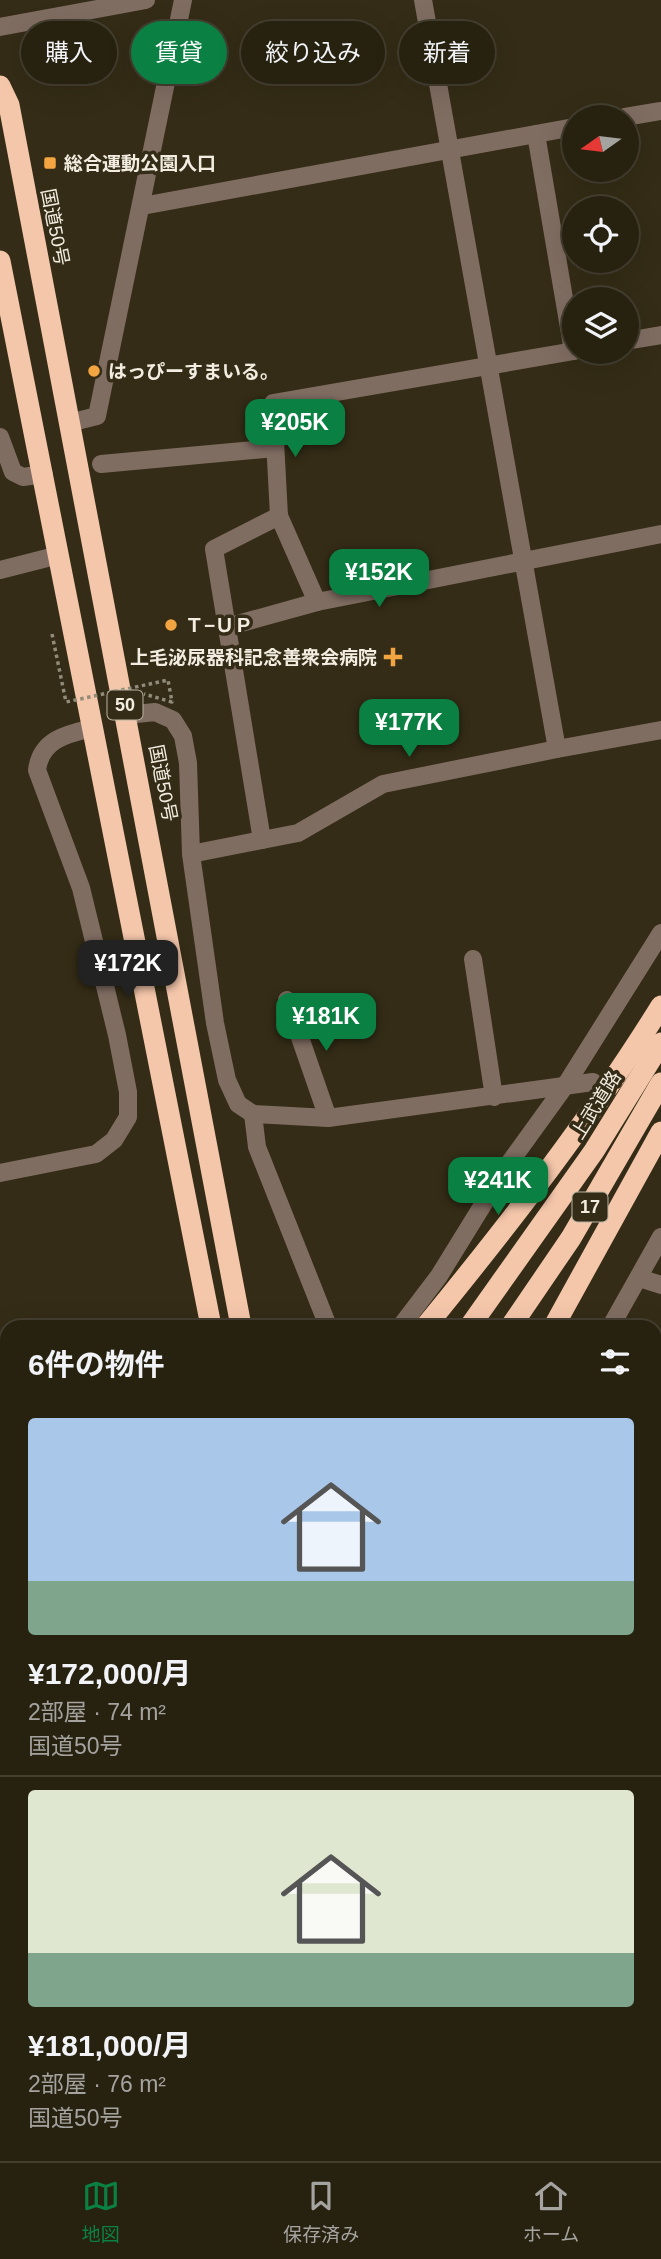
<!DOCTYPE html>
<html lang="ja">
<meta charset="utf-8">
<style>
:root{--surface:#272110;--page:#2f2919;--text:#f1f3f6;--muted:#a4a39f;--line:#433e30;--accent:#0b8043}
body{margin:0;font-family:Helvetica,"Noto Sans JP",sans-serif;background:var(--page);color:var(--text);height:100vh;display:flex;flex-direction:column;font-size:26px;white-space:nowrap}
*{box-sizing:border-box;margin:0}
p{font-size:23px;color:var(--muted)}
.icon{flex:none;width:38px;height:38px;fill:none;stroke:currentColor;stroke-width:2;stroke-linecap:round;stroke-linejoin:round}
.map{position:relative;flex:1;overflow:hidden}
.sheet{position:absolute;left:0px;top:1320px;width:662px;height:842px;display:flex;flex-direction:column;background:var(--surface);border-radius:21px 21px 0 0;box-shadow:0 7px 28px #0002,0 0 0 2px var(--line)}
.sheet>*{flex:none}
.top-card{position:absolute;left:21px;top:21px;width:620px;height:63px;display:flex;gap:14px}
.needle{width:46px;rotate:256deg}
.tools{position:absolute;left:562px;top:105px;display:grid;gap:14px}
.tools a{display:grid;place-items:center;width:77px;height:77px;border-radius:50%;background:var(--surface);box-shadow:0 7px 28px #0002,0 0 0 2px var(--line);font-size:35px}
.price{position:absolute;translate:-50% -60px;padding:0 16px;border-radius:14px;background:var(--accent);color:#fff;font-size:23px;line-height:46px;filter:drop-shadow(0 2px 4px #0008)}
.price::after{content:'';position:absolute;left:50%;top:42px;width:21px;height:16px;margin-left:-10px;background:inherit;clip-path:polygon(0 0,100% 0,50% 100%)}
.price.selected{background:#222;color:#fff}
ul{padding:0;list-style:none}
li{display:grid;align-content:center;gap:14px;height:371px;padding:0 28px}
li+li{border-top:2px solid var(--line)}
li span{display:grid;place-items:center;height:217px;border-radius:7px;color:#555}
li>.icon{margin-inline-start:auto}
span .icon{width:126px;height:126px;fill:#fffc;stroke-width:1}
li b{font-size:30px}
h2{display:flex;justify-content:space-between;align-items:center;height:84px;padding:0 28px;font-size:30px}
.chip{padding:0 24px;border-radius:32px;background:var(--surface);box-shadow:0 7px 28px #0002,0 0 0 2px var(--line);font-size:24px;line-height:63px}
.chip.selected{background:var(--accent);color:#fff}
.tab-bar{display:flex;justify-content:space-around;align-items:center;height:98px;border-top:2px solid var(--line);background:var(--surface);font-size:19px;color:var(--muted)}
.tab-bar a{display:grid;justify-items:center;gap:4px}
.tab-bar .selected{color:var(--accent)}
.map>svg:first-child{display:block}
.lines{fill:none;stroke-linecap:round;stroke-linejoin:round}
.minor{stroke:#806d62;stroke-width:18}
.highway{stroke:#f4c6aa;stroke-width:21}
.path-bridge{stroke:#918b79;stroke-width:3.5;stroke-dasharray:3.5 3.5;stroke-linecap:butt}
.poi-dot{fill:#f2a541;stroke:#342c16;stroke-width:2.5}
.labels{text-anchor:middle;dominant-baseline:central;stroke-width:7;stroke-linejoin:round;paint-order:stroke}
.shield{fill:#342c16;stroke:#b9b3a3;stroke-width:2}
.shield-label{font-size:18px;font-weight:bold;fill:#f2ede0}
.poi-label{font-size:19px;font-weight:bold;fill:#f2ede0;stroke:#342c16;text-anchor:start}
.street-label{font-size:19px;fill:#f2ede0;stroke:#342c16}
</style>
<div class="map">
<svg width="661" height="2161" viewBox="0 0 661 2161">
<rect width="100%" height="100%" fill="#342c16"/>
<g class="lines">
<g class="minor">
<path d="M0,27L146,0"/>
<path d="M625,117L661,111"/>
<path d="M536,134L573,351"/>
<path d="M142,206L574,127"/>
<path d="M626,341L661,335"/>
<path d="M69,423L97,416L183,0"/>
<path d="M0,437L13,472L23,477L44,474"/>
<path d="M101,464L275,448"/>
<path d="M279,516L273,403L574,351"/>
<path d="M0,570L59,555"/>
<path d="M317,602L279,516L214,549L262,840L298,833L383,784L557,749L423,0"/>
<path d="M227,627L317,602L661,534"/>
<path d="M127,715L155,712L173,720L183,736L188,763L191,854L215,1023L227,1080L238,1104L253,1114L328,1118L593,1082"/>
<path d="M557,749L661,730"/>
<path d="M191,854L262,840"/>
<path d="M473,959L494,1097"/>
<path d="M287,1000L328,1118"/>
<path d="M253,1114L257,1147L328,1326"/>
<path d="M0,1173L96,1154L114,1140L128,1117V1092L117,1035L81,888L37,770C41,739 67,734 93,728"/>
<path d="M639,1278L661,1285"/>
<path d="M401,1326L439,1276L505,1169L565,1086L661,933"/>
<path d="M611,1326L661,1237"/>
<path d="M654,1425L661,1424"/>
<path d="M0,1618L7,1617"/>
<path d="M654,1694L661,1691"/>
<path d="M0,1737L7,1731"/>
<path d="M0,1972L7,1966"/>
<path d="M654,2051L661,2063"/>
<path d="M420,2154L436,2161"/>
<path d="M243,2161L247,2154"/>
</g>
<g class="highway">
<path d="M0,86L9,105L241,1326"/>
<path d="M0,261L211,1326"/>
<path d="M426,1326C510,1223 591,1119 661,1006"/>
<path d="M470,1326L594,1151L661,1043"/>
<path d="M511,1326L571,1238L661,1083"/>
<path d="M554,1326L661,1132"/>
<path d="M0,1768L7,1761"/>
<path d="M0,1830L7,1824"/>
<path d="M0,1868L7,1863"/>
<path d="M0,1914L7,1910"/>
<path d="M363,2154L364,2161"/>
<path d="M395,2154L396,2161"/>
</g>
<path class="path-bridge" d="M52,634L66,702L168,680L172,702L144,694"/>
</g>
<g class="poi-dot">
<rect x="43" y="156" width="14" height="14" rx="3.5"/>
<circle cx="94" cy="371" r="7"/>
<circle cx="171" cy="625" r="7"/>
<path d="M389.5 646.5h7v7h7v7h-7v7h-7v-7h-7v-7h7z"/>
</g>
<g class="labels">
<g class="shield">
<rect x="107.5" y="690.5" width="35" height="29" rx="5"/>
<rect x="572.5" y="1192.5" width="35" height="29" rx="5"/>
</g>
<g class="shield-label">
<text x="125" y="705">50</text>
<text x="590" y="1207">17</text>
</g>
<g class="poi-label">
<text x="64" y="163">総合運動公園入口</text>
<text x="108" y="371">はっぴーすまいる。</text>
<text x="185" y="625">Ｔ−ＵＰ</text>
<text x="377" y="657" text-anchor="end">上毛泌尿器科記念善衆会病院</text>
</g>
<g class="street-label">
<text transform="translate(55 227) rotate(79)">国道50号</text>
<text transform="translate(163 783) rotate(79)">国道50号</text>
<text transform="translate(596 1105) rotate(-58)">上武道路</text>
</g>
</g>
</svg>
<div class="tools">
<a><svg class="needle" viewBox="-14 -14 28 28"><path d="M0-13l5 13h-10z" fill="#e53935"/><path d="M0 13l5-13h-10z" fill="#a4a39f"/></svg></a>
<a><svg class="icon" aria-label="locate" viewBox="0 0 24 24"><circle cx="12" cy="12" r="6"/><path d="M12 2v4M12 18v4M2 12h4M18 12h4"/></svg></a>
<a><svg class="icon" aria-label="layers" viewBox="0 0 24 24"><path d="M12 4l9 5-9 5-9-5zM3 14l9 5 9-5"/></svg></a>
</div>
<b class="price" style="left:295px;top:459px">¥205K</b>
<b class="price" style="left:379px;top:609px">¥152K</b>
<b class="price" style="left:409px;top:759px">¥177K</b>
<b class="price selected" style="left:128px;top:1000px">¥172K</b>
<b class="price" style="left:326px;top:1053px">¥181K</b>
<b class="price" style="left:498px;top:1217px">¥241K</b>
<div class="top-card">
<a class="chip">購入</a>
<a class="chip selected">賃貸</a>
<a class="chip">絞り込み</a>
<a class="chip">新着</a>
</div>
<section class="sheet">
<h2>6件の物件<svg class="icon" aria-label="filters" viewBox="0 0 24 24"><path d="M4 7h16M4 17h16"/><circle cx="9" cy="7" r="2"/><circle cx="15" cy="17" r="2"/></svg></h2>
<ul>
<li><span style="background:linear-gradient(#a9c7e8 75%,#7fa58c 0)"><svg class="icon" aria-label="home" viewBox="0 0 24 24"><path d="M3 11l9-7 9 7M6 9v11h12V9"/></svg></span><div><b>¥172,000/月</b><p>2部屋 · 74 m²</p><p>国道50号</p></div></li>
<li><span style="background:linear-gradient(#dfe7d0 75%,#7fa58c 0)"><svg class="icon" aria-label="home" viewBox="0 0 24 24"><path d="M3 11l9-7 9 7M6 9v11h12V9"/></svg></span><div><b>¥181,000/月</b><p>2部屋 · 76 m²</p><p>国道50号</p></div></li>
</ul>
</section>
</div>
<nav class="tab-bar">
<a class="selected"><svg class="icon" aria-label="map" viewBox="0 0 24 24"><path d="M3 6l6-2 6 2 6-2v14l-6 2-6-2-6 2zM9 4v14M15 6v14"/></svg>地図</a>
<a><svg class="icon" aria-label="saved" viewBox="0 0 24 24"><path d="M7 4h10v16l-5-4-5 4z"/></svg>保存済み</a>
<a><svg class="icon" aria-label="home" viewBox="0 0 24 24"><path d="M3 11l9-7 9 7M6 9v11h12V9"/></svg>ホーム</a>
</nav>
